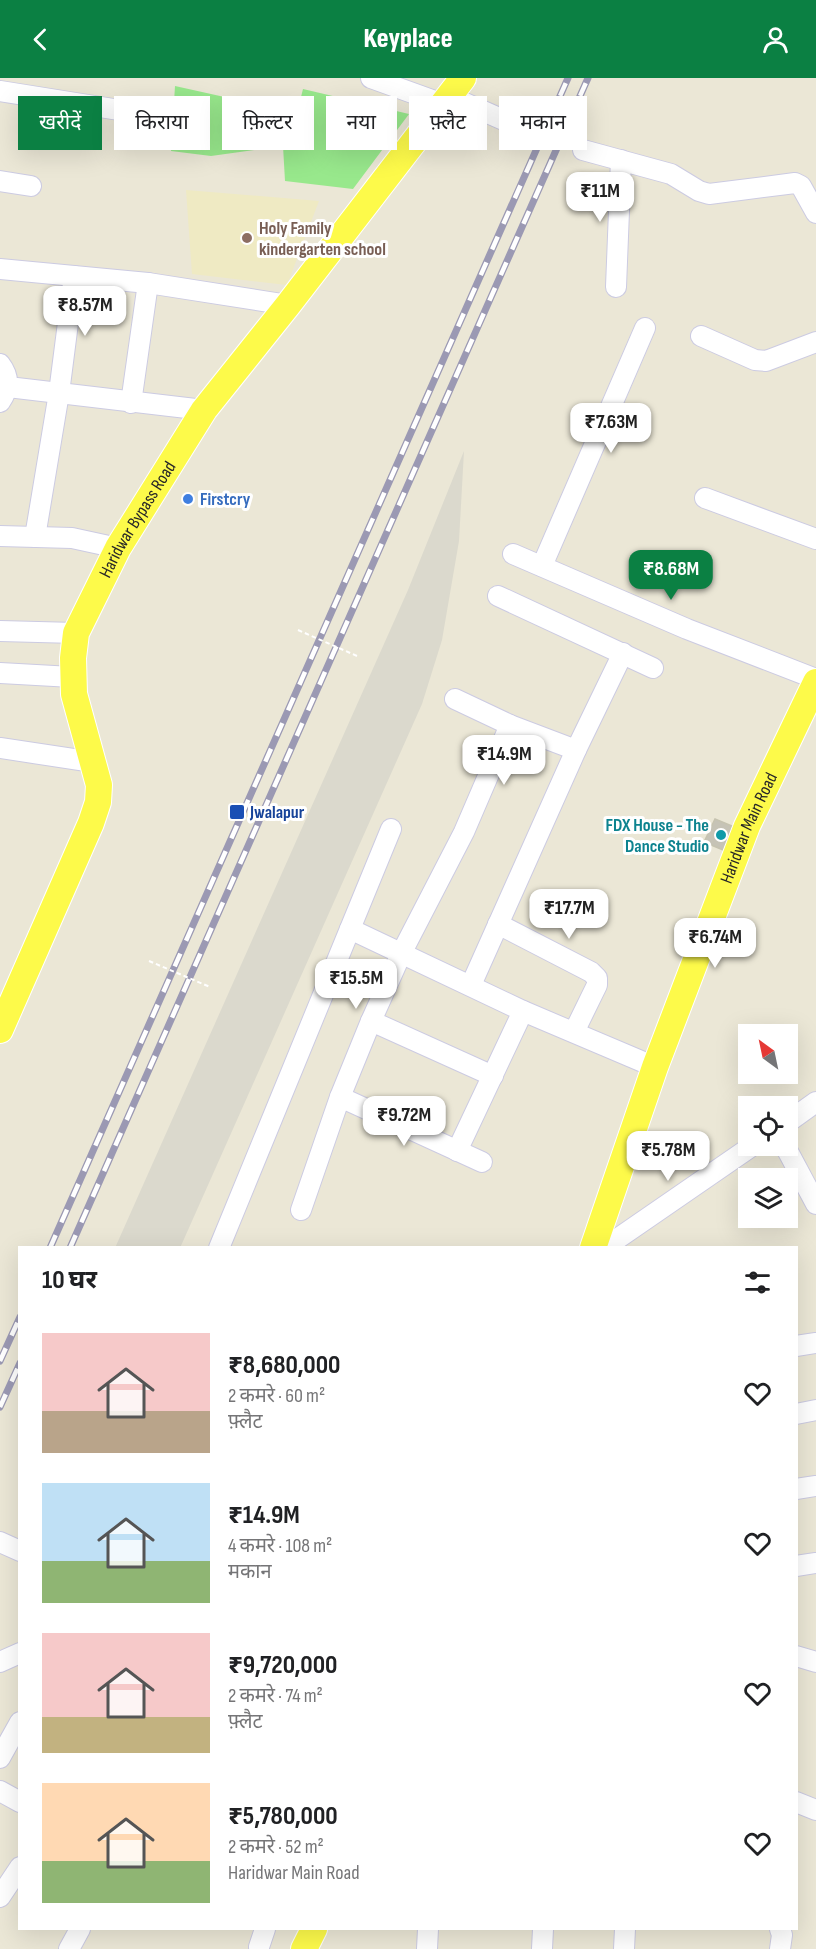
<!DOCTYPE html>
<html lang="hi">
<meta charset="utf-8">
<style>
:root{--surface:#fff;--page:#f2f2f2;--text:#202124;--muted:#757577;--accent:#0b8043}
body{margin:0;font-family:"Sofia Sans Condensed","Noto Sans Devanagari",sans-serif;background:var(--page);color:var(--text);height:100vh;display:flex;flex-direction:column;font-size:22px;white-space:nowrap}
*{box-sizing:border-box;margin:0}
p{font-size:20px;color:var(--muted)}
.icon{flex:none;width:33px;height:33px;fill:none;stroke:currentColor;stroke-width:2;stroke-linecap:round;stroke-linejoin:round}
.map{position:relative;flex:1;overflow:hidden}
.sheet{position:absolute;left:18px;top:1168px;width:780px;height:684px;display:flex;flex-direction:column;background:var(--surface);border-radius:0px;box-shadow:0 6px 24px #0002}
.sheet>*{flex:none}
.top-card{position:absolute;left:18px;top:18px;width:780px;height:54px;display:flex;gap:12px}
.needle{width:39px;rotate:327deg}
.tools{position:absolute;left:738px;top:946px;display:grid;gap:12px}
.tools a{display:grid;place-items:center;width:60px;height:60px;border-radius:0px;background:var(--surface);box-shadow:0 6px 24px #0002;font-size:30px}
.price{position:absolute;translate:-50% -51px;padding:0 14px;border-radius:12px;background:#fff;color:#222;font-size:20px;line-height:39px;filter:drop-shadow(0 2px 3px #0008)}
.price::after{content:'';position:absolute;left:50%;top:36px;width:18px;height:14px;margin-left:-9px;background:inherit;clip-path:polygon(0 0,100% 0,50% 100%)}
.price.selected{background:var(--accent);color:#fff}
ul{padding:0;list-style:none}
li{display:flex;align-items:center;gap:18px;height:150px;padding:0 24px}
li span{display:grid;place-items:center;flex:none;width:168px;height:120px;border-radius:0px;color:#555}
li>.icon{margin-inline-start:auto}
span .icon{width:72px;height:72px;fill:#fffc;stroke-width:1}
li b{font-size:26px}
h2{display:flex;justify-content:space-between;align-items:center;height:72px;padding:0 24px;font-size:26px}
.pill{padding:0 21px;border-radius:0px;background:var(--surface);box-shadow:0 6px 24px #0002;font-size:21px;line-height:54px}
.pill.selected{background:var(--accent);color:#fff}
header{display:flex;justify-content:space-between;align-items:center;height:78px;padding:0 24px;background:var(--accent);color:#fff;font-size:27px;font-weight:800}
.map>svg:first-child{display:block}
.education{fill:#efeac3}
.green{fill:#98e88c}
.plaza{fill:#dbd9cd}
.building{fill:#c6c3b6;stroke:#c6c3b0;stroke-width:1.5}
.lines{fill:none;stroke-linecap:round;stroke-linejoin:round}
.minor-casing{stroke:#cccbe2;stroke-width:22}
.major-casing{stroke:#fff;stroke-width:28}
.minor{stroke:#fff;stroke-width:20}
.major{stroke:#fdfa4a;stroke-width:26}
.rail-casing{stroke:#9b99b3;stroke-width:7}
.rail{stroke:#fff;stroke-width:4.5;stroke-dasharray:14;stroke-linecap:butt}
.path-bridge{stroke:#fff;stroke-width:2;stroke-dasharray:4.5 3;stroke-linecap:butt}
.education-dot{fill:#8d6e63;stroke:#fff;stroke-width:2}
.shop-dot{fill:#3f7fe0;stroke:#fff;stroke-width:2}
.transit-dot{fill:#1a4fb4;stroke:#fff;stroke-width:2}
.culture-dot{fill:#0f9aa8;stroke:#fff;stroke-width:2}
.labels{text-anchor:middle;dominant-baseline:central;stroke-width:6;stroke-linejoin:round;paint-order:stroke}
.education-label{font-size:18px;font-weight:bold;fill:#785e54;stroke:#fff;text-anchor:start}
.shop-label{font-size:18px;font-weight:bold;fill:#366cbe;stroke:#fff;text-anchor:start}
.street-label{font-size:18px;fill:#272727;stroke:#fff}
.transit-label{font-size:18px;font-weight:bold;fill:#164399;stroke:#fff;text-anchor:start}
.culture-label{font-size:18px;font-weight:bold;fill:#0d838f;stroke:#fff;text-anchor:end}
</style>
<header><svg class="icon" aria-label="back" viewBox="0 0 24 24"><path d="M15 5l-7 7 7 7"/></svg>Keyplace<svg class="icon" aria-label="person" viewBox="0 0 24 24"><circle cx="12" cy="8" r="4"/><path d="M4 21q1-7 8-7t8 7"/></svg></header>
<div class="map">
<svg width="816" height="1871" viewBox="0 0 816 1871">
<rect width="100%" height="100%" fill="#ebe7d6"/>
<path class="education" d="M186,112L319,123L287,207L192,196Z"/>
<path class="green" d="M175,8L297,35L303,11L409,36L353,111L285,103L283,68L211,78L171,73Z"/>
<path class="plaza" d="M464,373L459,463L442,562L422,626L180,1170H115L408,512Z"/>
<path class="building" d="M715,741L739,751L728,774L704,764Z"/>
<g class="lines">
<defs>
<g id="minor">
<path d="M371,0L443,26"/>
<path d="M0,13L138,35"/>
<path d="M449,18L524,51"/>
<path d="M583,72L671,96L699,113L709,116L795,105L801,108L816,135"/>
<path d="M0,103L31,108"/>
<path d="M0,191L148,205L288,227"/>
<path d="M616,209L621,82"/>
<path d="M701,258L755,282L766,283L816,264"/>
<path d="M0,286C10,299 9,311 0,324"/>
<path d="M8,309L204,332"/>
<path d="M131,325L148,205"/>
<path d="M705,420L816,461"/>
<path d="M0,458L72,460L118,470"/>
<path d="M35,459L59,315L74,198"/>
<path d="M513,476L687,551L816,601"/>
<path d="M542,488L645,250"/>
<path d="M498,518L653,590"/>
<path d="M0,553L76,555"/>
<path d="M0,595L72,599"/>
<path d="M455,621L510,647L576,672"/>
<path d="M0,670L93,684"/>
<path d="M498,846L591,894L597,900V907L574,954"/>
<path d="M350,851L523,933L655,989"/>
<path d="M471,907L576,672L623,575"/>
<path d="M371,943L493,998"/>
<path d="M340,1019L482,1084"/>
<path d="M788,1044L816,1024"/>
<path d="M785,1068L816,1126"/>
<path d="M457,1073L523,933"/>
<path d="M301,1132L340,1019L371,943L402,874L464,754L510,647"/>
<path d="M219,1170L391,751"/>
<path d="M604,1170L752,1068"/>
<path d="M796,1268L816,1265"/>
<path d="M796,1336L816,1332"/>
<path d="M796,1411L816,1408"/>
<path d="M0,1464L20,1473"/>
<path d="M796,1488L816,1485"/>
<path d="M796,1578L816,1584"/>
<path d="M0,1584L20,1575"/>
<path d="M0,1680L20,1644"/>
<path d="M0,1713L20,1724"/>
<path d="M796,1724L816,1732"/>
<path d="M0,1819L20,1789"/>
<path d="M780,1851L782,1857L780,1871"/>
<path d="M259,1869L265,1851"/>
<path d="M69,1871L80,1851"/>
<path d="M427,1871L428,1851"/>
<path d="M542,1871L543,1851"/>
<path d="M624,1871L625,1851"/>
</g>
<g id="major">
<path id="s1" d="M0,952L91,745L98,724L99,707L74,616L73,580L76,555L118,470L204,332L288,227L463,0"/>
<path id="s2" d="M593,1170L655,989L747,748L816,604"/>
<path d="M304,1871L314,1851"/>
</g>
</defs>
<use href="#minor" class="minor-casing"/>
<use href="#major" class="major-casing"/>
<use href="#minor" class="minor"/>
<use href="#major" class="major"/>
<defs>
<g id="rail">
<path d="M50,1170L568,0"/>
<path d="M70,1170L588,0"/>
<path d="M0,1283L20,1239"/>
<path d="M0,1329L20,1285"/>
</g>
</defs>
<use href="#rail" class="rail-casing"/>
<use href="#rail" class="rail"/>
<g class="path-bridge">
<path d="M298,552L357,578"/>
<path d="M149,883L210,909"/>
</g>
</g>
<circle class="education-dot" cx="247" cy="160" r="6"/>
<circle class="shop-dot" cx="188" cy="421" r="6"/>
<rect class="transit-dot" x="229" y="726" width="16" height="16" rx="3"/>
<circle class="culture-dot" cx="721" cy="757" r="6"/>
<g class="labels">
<g class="education-label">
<text x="259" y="150">Holy Family<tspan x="259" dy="21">kindergarten school</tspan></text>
</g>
<g class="shop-label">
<text x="200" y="421">Firstcry</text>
</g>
<g class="street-label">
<text stroke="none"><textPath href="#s1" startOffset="550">Haridwar Bypass Road</textPath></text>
<text stroke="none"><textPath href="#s2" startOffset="448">Haridwar Main Road</textPath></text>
</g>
<g class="transit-label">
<text x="250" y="734">Jwalapur</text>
</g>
<g class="culture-label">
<text x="709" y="747">FDX House - The<tspan x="709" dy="21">Dance Studio</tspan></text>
</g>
</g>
</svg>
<div class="tools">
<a><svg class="needle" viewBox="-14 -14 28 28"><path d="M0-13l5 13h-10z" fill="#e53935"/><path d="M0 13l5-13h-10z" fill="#757577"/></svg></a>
<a><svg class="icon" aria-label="locate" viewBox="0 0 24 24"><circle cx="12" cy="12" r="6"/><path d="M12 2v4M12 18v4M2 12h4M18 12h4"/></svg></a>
<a><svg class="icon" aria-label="layers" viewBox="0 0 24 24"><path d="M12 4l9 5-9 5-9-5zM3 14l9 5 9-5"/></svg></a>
</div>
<b class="price" style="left:600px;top:145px">₹11M</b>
<b class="price" style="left:85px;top:259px">₹8.57M</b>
<b class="price" style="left:611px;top:376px">₹7.63M</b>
<b class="price selected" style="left:671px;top:523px">₹8.68M</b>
<b class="price" style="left:504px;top:708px">₹14.9M</b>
<b class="price" style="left:569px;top:862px">₹17.7M</b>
<b class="price" style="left:715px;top:891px">₹6.74M</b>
<b class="price" style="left:356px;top:932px">₹15.5M</b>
<b class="price" style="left:404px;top:1069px">₹9.72M</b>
<b class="price" style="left:668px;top:1104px">₹5.78M</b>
<div class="top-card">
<a class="pill selected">खरीदें</a>
<a class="pill">किराया</a>
<a class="pill">फ़िल्टर</a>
<a class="pill">नया</a>
<a class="pill">फ़्लैट</a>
<a class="pill">मकान</a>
</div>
<section class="sheet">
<h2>10 घर<svg class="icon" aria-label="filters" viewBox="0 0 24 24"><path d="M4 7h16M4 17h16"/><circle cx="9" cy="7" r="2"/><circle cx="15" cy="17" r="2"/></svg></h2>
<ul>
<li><span style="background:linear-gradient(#f6c9c9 65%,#b9a48a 0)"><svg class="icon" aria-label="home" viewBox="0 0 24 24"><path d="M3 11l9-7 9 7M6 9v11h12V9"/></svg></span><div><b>₹8,680,000</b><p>2 कमरे · 60 m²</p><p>फ़्लैट</p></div><svg class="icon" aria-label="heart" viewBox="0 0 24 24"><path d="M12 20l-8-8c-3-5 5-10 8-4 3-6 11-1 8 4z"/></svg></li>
<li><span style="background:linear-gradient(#bfe0f5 65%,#8fb573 0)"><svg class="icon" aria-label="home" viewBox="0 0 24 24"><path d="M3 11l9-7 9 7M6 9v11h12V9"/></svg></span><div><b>₹14.9M</b><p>4 कमरे · 108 m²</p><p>मकान</p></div><svg class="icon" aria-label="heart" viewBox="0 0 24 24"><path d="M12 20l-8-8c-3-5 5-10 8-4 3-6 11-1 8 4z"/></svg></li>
<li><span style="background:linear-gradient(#f6c9c9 70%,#c2b280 0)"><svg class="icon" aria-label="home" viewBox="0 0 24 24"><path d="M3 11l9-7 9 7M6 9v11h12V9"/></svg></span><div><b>₹9,720,000</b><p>2 कमरे · 74 m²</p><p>फ़्लैट</p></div><svg class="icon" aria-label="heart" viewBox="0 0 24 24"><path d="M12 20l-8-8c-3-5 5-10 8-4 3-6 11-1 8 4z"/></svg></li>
<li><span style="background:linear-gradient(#ffd9b3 65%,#8fb573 0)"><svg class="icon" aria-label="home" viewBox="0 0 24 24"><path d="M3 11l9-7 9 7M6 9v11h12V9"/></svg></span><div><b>₹5,780,000</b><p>2 कमरे · 52 m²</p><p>Haridwar Main Road</p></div><svg class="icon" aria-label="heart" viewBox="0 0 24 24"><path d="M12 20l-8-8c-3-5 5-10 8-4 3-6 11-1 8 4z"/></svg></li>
</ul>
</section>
</div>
